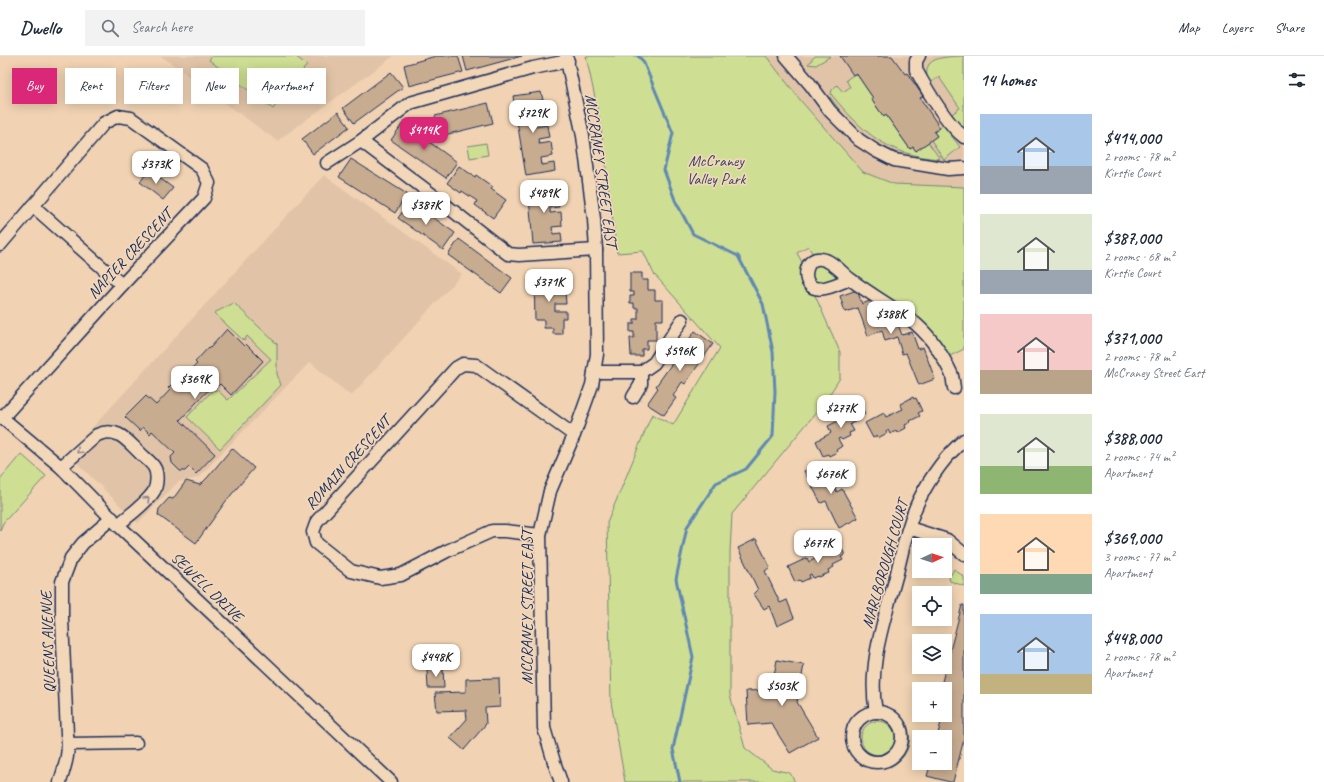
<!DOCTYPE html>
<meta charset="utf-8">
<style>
:root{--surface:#fff;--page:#f2f2f3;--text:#1f2937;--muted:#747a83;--line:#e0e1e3;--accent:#db2777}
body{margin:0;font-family:Caveat,sans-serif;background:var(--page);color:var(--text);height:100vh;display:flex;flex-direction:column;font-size:15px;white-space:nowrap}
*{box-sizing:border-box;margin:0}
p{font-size:13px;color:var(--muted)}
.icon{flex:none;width:22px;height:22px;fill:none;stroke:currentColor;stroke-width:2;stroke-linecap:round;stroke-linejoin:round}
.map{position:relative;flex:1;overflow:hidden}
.panel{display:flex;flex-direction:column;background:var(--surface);width:360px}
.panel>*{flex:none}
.guide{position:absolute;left:12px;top:12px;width:380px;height:36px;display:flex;gap:8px}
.needle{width:26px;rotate:87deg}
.controls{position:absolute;left:912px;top:482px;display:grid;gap:8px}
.controls a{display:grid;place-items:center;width:40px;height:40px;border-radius:0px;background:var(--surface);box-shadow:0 2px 10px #0003;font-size:20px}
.price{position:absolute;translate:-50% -34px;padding:0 9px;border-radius:8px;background:#fff;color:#222;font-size:13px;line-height:26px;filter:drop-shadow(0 1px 2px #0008)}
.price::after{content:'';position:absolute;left:50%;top:24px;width:12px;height:9px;margin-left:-6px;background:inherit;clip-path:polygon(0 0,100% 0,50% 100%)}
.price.on{background:var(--accent);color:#fff}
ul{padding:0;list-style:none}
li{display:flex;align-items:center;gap:12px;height:100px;padding:0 16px}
li span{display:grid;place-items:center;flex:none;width:112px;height:80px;border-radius:0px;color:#555}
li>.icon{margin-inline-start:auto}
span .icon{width:48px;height:48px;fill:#fffc;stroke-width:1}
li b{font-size:17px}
h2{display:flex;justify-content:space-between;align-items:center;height:48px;padding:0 16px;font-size:17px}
.chip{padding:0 14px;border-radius:0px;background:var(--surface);box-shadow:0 2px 10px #0003;font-size:14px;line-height:36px}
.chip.on{background:var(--accent);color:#fff}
header{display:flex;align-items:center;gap:24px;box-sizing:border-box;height:56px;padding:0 20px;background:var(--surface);border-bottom:1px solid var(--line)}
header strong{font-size:19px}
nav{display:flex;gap:22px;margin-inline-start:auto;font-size:14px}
.search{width:280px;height:36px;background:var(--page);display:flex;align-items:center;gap:10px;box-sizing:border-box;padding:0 14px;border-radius:0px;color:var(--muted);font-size:15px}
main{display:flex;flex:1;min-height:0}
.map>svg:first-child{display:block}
.built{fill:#e1c4a7}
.green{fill:#cede92;stroke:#748678}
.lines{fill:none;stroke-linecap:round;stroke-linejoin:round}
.stream{stroke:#6088b3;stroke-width:3}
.building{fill:#c8ac90;stroke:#1b2f5e}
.minor-casing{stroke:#1b2f5e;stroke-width:15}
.minor{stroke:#f3d7b9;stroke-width:12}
.oneway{stroke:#87838c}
.labels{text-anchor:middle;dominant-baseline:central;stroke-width:3.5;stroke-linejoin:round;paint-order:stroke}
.park-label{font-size:16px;fill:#364966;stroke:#f3d7b9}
.street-label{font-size:16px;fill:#1b2f5e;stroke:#f3d7b9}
</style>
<header>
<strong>Dwello</strong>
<div class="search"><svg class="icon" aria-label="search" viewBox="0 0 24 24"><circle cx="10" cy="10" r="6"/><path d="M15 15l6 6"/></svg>Search here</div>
<nav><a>Map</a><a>Layers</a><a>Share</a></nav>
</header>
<main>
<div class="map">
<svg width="964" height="726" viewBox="0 0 964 726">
<rect width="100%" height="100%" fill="#f1d3b3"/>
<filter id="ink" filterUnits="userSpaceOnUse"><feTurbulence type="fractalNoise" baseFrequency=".025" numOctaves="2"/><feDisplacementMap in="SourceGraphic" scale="8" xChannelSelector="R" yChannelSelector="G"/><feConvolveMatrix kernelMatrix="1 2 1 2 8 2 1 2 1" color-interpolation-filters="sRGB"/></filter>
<g filter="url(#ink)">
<g class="built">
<path d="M161,0H394L277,85Z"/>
<path d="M766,0H964V131L894,128L863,116L801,45Z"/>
<path d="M324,119L462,218L351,340L310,306L198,422L178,426L138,467L68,398Z"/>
</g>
<g class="green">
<path d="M212,0H295L307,9L273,53L209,4Z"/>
<path d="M586,0H766L801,45L863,116L894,128L964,131V293L948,301L907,256L814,200L808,190L797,197L803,208C800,220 799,233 814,237L840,296V322L824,347L732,458L730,496V639L745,692L772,713L790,717L795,726H625L611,646L607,467L652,358L673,369L720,292L654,218L643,195L617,197L600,65Z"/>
<path d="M815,0H831L816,9L808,8Z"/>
<path d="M964,0V75L952,58L960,52L939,21L929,27C919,0 944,1 964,0Z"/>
<path d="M856,17L873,42L871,43L884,61L886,59L910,93L913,91L916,95L928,86L940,103C887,99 863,77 831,38L832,34L837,29L843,36L850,31L846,24Z"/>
<path d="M830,41C836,49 841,56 847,63C878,98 920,107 964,106V108L904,103L861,80L834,52L831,46Z"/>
<path d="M943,69L960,91L944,104L931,84L937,80L934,76Z"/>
<path d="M486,87L488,99L470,102L468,90Z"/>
<path d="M823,207L836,218L837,222L820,228L812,225L811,210Z"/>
<path d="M234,247L277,288V318L281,329L220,393L187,361L213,334H217L228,344L271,303L247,280L244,285L214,257Z"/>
<path d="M21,398L46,420L3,467L0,475V423Z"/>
<path d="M954,513L964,521V530L950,525L949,522Z"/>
<path d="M905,665C915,682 908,703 890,711L889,707C900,701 906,691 905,678C905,672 904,670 905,665Z"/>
<circle cx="878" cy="682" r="17"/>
</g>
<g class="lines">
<path class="stream" d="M638,0L643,5L673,77L664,114L675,144L693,178L738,200L763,248L773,296L775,335L773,380L746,413L716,427L687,471L676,523L693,601L673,693L680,726"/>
</g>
<g class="building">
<path d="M436,0H458L463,16L409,30L404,9Z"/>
<path d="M463,0H522L467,15Z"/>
<path d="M840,0H892L905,18L907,17L923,40L920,42L940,72L934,76L937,80L916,95L913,91L910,93L886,59L884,61L871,43L873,42L856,17L853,19Z"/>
<path d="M391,16L403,31L354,67L343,52Z"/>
<path d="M541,36L543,44L532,46L533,51L544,49L546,60L535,62L536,71L547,69L549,81L538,83L539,88L551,86L553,100L541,102L542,109L554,107L555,115L526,120L513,40Z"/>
<path d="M488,47L493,67L440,80L435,60Z"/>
<path d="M338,56L349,71L313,98L302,83Z"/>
<path d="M403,67L457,106L446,122L391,84Z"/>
<path d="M351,103L407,138L395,157L339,121Z"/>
<path d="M459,110L475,121L476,119L493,131L491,133L506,144L493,162L475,149L477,145L462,135L461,137L447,127Z"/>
<path d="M149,114L173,132L163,144L140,126Z"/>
<path d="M557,127V135L547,136L548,141L558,139L559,151L550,152V157L561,156L562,170L552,171L553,178L561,177L562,186L533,188L528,129Z"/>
<path d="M410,145L455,177L443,194L398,162Z"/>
<path d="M459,183L512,222L501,237L448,199Z"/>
<path d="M630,217H642V224H648V234H655V244H663V264H656V284H647V293H642V300H631L630,282H634V276H630V268H634V263H638V252H634V247H630V240H634V236H630Z"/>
<path d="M534,221H562V231H554V236H565L566,248H555V255H566V262H562V278H553V272H544V264H535Z"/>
<path d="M857,234L862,248L875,243L883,268L896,263L902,279L912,276L918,293L923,291L935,323L919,329L906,297L902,298L897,281L885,285L882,274L868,280L858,252L845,256L840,240Z"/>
<path d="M227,273L244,290L246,288L263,305L231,339L220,328L216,332L213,329L180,364L215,398L196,418L189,411L185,415H180L172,407L171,401L175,397L152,375L150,378L143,371L140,375L125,361L146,340L156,349L170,334L168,332L180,320L182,322L197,308L195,306L209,291L210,292Z"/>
<path d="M695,275L713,288L685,328L682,326L673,340L676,342L664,359L647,348L658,332L656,330Z"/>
<path d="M913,341L914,343L916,342L922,355L918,357L920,360L910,365L911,366L905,369L906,372L897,377L896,375L890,378L888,374L886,375L887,377L878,382L877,380L873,382L865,367L884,357L886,361L903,353L900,348Z"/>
<path d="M858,344L865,358L860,361L861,363L850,368L854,375L849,377L850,380L842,384L840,382L838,383L842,390L836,394L837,396L829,400L828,398L823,400L816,385L831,377L828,370L844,362L839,353Z"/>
<path d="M232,392L254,412L226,445L196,487L158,459L159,453L169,442L173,443L186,425L200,429L208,421Z"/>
<path d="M821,406L837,436L842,433L858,462L839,472L826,445L821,447L804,415Z"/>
<path d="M756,483L770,511L765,515L780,547L787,544L794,562L777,570L769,550L764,553L754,538L758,534L738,492Z"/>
<path d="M836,486L837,488L839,487L845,499L841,501L843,504L833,509L834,511L828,514L829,517L819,521V520L813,522L811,518L809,519L810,522L801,526L800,524L795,526L788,511L807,502L809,506L825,498L823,492Z"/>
<path d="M962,549H964V683L953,726H950L927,720L931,707H945V681H937L943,659H945V651L948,638H945V633H940Z"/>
<path d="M777,604L804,609L797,646L818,681L790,697L771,667L748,669L746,635L771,634Z"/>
<path d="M443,612L444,632H428L427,613Z"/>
<path d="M499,622L500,651L485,652L486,668L464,694L450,682L467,663L466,654L437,655L435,637L466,636V623Z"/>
</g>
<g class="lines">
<defs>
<g id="minor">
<path d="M786,0L810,28L830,55L859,84L876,95L894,104L948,113L964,112"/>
<path d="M919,0L916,5V14C927,34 946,67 964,81"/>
<path d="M568,5L533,12L410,47L361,85L434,140L508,198L519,199L596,194"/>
<path d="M327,107L361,85"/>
<path d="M33,150L122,229"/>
<path d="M0,189L104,67L118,60L131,62L202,113L209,127L204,142L122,229L2,362"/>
<path d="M850,223C840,226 819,239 810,229C802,220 807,201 821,203C832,204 842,217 850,223C870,238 891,250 911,264C928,277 942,298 951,317C953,321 953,327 954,332"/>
<path d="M594,316H641L654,307L682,264"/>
<path d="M633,341L641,328V316"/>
<path d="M0,360L61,411L118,469L391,726"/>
<path d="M61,411L97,379C118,370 127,385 141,398C145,402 151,406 154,411C158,417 157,429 154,435C148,446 128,460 118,469"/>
<path d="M909,472L947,484L964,498"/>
<path d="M540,479L505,475H492L447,495L401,519L380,522L351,515L316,487L313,476L317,465L456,312L463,308L476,309L574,379"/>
<path d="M876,656C867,609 885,562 897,517C903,492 908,467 919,444C931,420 944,401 964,384"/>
<circle cx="877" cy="681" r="25"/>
<path d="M69,688L136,687"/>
<path d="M60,726C65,710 70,696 67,679L62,563V526L71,502L83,487L112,462"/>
<path d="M561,726L554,706L544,672L540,479L550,435L574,379L592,329L597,298L596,194L594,163L583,80L566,0"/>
</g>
</defs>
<use href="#minor" class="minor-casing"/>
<use href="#minor" class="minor"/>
</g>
<defs><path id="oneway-chevron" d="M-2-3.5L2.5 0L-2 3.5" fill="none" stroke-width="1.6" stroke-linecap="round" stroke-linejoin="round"/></defs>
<g class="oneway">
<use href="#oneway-chevron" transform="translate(79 395) rotate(137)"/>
<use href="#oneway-chevron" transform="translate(147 443) rotate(-46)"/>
</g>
</g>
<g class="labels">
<g class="park-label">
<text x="716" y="105">McCraney<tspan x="716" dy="18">Valley Park</tspan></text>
</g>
<g class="street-label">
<text transform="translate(601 115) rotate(82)">MCCRANEY STREET EAST</text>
<text transform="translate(130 198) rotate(-47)">NAPIER CRESCENT</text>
<text transform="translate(348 407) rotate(-48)">ROMAIN CRESCENT</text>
<text transform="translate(885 508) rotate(-74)">MARLBOROUGH COURT</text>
<text transform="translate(207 531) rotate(44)">SEWELL DRIVE</text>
<text transform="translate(527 551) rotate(-90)">MCCRANEY STREET EAST</text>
<text transform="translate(48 586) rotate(-92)">QUEENS AVENUE</text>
</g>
</g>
</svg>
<div class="controls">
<a><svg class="needle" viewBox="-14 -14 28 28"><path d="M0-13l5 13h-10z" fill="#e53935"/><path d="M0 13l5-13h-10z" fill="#747a83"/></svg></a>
<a><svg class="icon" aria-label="locate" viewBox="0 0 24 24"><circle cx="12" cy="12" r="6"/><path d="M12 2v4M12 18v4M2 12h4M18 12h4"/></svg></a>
<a><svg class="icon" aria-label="layers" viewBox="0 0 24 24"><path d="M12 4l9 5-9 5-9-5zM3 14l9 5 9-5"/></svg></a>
<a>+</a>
<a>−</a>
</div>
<b class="price" style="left:533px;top:78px">$729K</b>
<b class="price on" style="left:424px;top:95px">$414K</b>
<b class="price" style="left:156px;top:129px">$373K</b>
<b class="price" style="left:544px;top:158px">$489K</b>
<b class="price" style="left:426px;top:170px">$387K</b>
<b class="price" style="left:549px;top:247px">$371K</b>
<b class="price" style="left:891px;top:279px">$388K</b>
<b class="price" style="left:680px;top:316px">$596K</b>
<b class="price" style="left:195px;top:344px">$369K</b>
<b class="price" style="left:841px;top:373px">$277K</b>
<b class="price" style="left:831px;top:439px">$676K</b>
<b class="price" style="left:818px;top:508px">$677K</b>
<b class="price" style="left:436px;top:622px">$448K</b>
<b class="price" style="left:782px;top:651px">$503K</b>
<div class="guide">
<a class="chip on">Buy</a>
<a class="chip">Rent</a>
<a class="chip">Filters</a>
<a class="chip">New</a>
<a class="chip">Apartment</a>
</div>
</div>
<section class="panel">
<h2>14 homes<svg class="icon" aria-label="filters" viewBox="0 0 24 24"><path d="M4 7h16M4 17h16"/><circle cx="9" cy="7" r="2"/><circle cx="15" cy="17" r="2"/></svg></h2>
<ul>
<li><span style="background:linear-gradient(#a9c7e8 65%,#9aa5b1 0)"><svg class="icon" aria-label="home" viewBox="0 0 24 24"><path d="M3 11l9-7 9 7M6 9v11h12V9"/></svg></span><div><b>$414,000</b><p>2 rooms · 78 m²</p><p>Kirstie Court</p></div></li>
<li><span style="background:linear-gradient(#dfe7d0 70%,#9aa5b1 0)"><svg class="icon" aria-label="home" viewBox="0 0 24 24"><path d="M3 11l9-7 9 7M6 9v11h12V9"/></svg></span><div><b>$387,000</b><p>2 rooms · 68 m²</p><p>Kirstie Court</p></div></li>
<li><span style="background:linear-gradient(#f6c9c9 70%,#b9a48a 0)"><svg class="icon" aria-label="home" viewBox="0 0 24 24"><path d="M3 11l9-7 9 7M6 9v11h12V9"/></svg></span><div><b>$371,000</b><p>2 rooms · 78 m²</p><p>McCraney Street East</p></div></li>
<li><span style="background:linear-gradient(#dfe7d0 65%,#8fb573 0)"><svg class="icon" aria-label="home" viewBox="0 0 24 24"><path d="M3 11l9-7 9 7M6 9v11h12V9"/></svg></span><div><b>$388,000</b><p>2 rooms · 74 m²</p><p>Apartment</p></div></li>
<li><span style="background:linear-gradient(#ffd9b3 75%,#7fa58c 0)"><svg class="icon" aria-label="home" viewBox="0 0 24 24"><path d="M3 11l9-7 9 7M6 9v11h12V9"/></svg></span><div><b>$369,000</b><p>3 rooms · 77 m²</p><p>Apartment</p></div></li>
<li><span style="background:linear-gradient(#a9c7e8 75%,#c2b280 0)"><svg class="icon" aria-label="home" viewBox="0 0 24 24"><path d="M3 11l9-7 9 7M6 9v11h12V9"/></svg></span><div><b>$448,000</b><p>2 rooms · 78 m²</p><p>Apartment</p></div></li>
</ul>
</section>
</main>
